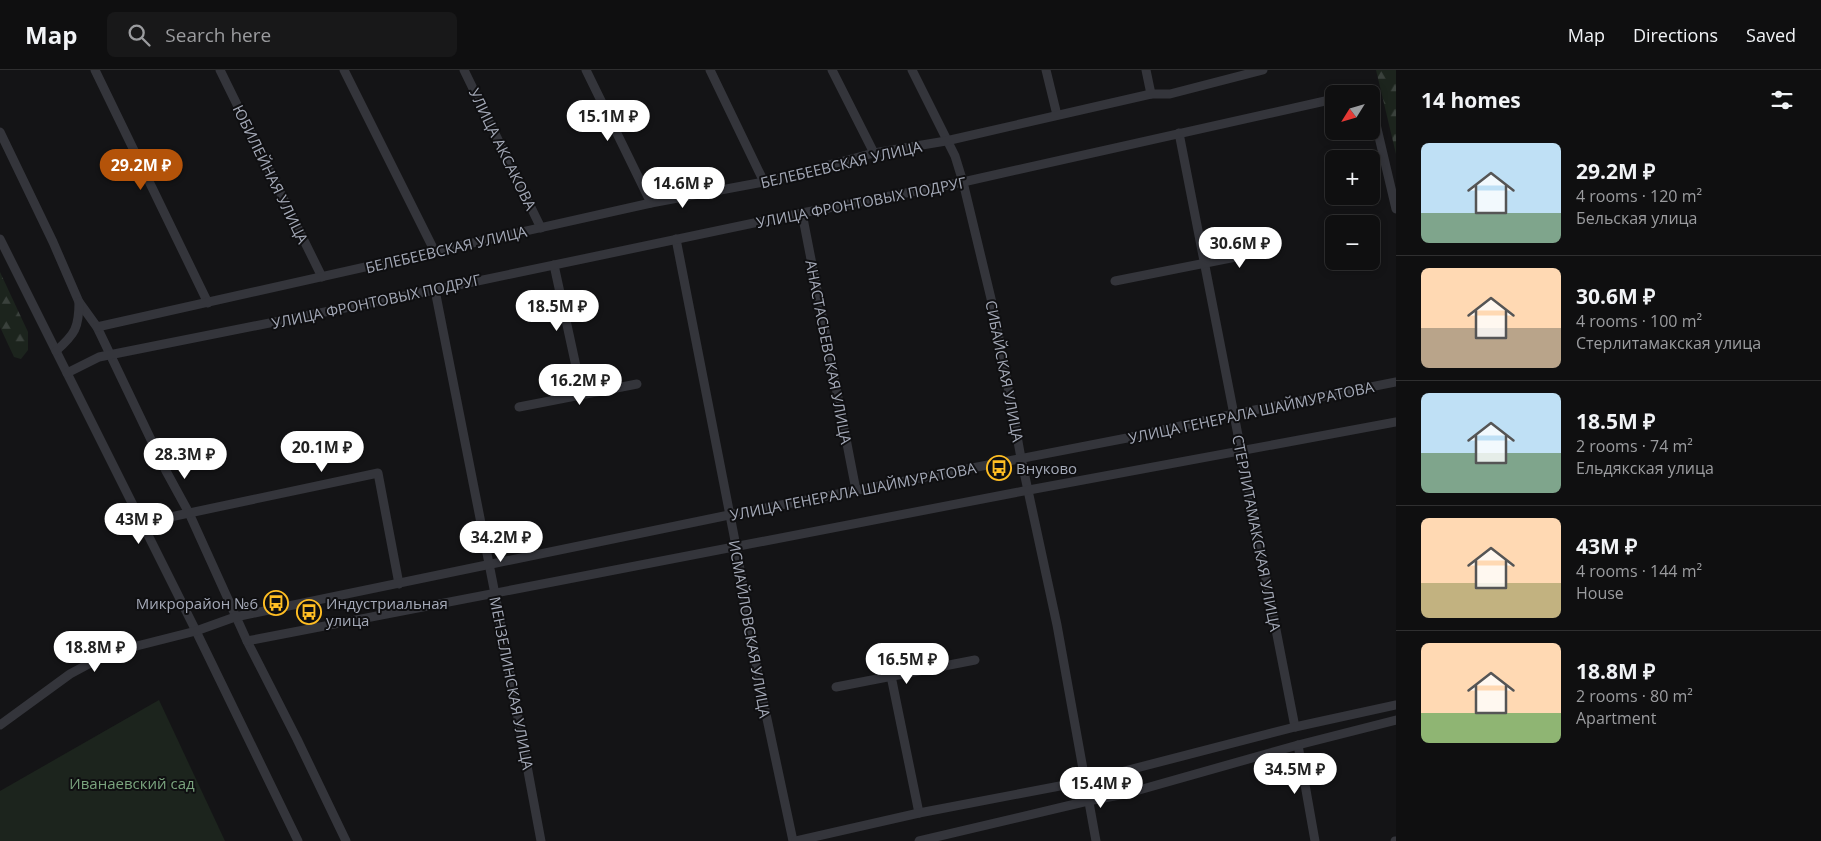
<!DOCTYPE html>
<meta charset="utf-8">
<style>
:root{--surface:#0f0f10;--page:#181819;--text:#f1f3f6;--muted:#9b9c9f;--line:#2f2f30;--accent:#b45309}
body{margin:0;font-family:"Open Sans",sans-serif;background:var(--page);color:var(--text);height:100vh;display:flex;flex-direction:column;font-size:19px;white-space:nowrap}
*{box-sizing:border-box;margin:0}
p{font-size:16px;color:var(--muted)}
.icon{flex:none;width:28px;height:28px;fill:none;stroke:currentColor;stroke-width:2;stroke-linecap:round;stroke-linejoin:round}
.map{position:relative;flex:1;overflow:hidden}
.sheet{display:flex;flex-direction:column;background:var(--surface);width:425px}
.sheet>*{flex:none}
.needle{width:32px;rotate:233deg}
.buttons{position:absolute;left:1325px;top:15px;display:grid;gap:10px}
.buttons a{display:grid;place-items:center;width:55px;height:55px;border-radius:8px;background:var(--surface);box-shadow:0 2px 8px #0003,0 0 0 1px var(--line);font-size:25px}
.price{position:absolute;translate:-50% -42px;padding:0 11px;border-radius:18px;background:#fff;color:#222;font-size:16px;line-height:32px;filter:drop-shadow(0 1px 2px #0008)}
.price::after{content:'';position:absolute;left:50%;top:30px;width:15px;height:11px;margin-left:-8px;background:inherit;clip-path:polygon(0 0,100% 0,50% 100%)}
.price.selected{background:var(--accent);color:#fff}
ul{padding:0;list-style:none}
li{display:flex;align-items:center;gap:15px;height:125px;padding:0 25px}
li+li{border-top:1px solid var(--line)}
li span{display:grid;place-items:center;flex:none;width:140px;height:100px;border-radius:8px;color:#555}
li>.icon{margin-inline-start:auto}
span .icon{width:60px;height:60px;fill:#fffc;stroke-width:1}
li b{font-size:21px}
h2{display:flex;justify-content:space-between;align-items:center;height:60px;padding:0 25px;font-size:21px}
header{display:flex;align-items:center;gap:30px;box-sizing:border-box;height:70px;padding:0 25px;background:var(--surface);border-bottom:1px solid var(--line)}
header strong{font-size:24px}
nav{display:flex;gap:28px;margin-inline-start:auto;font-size:18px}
.search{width:350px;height:45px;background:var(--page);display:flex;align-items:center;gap:12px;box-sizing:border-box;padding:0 18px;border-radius:8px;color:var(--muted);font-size:19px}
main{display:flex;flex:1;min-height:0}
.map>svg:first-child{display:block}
.forest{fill:url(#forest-firs)}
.park{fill:#1c241d}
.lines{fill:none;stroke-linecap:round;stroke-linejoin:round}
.minor{stroke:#34353b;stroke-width:9}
.labels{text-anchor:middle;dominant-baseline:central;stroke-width:4;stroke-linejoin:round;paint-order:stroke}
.street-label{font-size:15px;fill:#a4a9b7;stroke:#0f0f11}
.poi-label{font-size:15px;fill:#a4a9b7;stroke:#0f0f11;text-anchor:start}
.park-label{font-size:15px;fill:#7aa47e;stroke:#0f0f11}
</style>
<header>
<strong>Map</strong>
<div class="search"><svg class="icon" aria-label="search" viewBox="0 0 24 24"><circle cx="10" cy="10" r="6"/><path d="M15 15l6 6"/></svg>Search here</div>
<nav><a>Map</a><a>Directions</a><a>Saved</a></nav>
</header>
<main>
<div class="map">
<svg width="1396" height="771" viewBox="0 0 1396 771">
<defs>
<pattern id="forest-firs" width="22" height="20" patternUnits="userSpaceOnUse" patternTransform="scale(1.25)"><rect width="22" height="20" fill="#1c241d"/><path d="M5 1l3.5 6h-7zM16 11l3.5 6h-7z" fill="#3a413c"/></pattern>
</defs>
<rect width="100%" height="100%" fill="#141416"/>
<g class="forest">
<path d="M1376,0H1396V84Z"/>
<path d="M0,202L28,262V280L21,289L14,287L0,257Z"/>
</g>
<path class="park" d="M159,630L225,771H0V721Z"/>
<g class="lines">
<g class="minor">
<path d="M95,0L208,233"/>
<path d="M220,0L322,207"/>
<path d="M344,0L435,182"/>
<path d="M464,0L541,158"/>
<path d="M586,0L651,133"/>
<path d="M710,0L764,112"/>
<path d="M832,0L874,83"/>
<path d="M912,0L955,86L963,112L994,241L1021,388L1057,555L1096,771"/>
<path d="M1046,0L1057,45"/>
<path d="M1146,0L1151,24"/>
<path d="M1359,24L1369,22V24"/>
<path d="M1371,33L1396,139"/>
<path d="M0,62L53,172L79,232L97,257L166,401L189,443L247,571L297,669L346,771"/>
<path d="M1179,63L1295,657"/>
<path d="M802,143L856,420"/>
<path d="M0,169L196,561L298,771"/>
<path d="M676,169L736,476L760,616L793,771"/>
<path d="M554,195L582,324"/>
<path d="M1115,211L1271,180"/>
<path d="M435,220L495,524L541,771"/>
<path d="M97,257L651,133L764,112L874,83L946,71L1151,24H1170L1263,0"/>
<path d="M56,281C75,264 79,258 79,232"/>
<path d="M67,303L99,287L435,220L802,143L963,112L1334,29"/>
<path d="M519,337L637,314"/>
<path d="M142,453L378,403L399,514"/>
<path d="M247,571L1029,420L1396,352"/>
<path d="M891,606L919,743"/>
<path d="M836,617L975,590"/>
<path d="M0,655L70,604L109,583L196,561L235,547L729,445L1127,368L1234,344L1396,312"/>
<path d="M1298,675L1315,771"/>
<path d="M796,771L919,743L1086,711L1295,657L1396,635"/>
<path d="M919,771L1088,731L1125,724L1298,675L1396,650"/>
<path d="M1395,771H1396"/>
</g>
</g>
<defs>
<symbol id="bus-ring" viewBox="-11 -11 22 22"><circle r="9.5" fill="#0f0f11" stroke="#ffbe23" stroke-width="1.5"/><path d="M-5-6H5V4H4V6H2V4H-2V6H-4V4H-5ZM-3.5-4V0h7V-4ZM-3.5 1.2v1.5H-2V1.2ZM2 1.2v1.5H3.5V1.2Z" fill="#ffbe23"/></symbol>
</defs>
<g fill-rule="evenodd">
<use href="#bus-ring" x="985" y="384" width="28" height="28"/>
<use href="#bus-ring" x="262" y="519" width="28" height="28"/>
<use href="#bus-ring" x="295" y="528" width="28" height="28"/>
</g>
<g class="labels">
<g class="street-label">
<text transform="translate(503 79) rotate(64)">УЛИЦА АКСАКОВА</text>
<text transform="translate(841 94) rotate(-13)">БЕЛЕБЕЕВСКАЯ УЛИЦА</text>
<text transform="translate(271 104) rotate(64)">ЮБИЛЕЙНАЯ УЛИЦА</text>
<text transform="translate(861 132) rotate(-11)">УЛИЦА ФРОНТОВЫХ ПОДРУГ</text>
<text transform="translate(446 179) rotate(-13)">БЕЛЕБЕЕВСКАЯ УЛИЦА</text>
<text transform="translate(376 231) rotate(-12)">УЛИЦА ФРОНТОВЫХ ПОДРУГ</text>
<text transform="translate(829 282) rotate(79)">АНАСТАСЬЕВСКАЯ УЛИЦА</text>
<text transform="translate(1005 301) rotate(79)">СИБАЙСКАЯ УЛИЦА</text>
<text transform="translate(1251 342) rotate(-12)">УЛИЦА ГЕНЕРАЛА ШАЙМУРАТОВА</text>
<text transform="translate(853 421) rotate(-11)">УЛИЦА ГЕНЕРАЛА ШАЙМУРАТОВА</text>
<text transform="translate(1257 463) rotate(79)">СТЕРЛИТАМАКСКАЯ УЛИЦА</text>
<text transform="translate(750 559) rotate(80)">ИСМАЙЛОВСКАЯ УЛИЦА</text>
<text transform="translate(512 613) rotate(79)">МЕНЗЕЛИНСКАЯ УЛИЦА</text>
</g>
<g class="poi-label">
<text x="1016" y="398">Внуково</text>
<text x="258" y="533" text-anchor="end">Микрорайон №6</text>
<text x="326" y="533">Индустриальная<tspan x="326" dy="17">улица</tspan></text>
</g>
<g class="park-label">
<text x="132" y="713">Иванаевский сад</text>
</g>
</g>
</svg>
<div class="buttons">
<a><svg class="needle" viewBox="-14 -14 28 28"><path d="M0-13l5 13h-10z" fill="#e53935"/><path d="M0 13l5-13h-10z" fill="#9b9c9f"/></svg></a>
<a>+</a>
<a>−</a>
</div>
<b class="price" style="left:608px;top:72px">15.1M ₽</b>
<b class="price selected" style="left:141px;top:121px">29.2M ₽</b>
<b class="price" style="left:683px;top:139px">14.6M ₽</b>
<b class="price" style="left:1240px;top:199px">30.6M ₽</b>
<b class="price" style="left:557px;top:262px">18.5M ₽</b>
<b class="price" style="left:580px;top:336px">16.2M ₽</b>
<b class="price" style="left:322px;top:403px">20.1M ₽</b>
<b class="price" style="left:185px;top:410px">28.3M ₽</b>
<b class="price" style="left:139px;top:475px">43M ₽</b>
<b class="price" style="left:501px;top:493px">34.2M ₽</b>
<b class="price" style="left:95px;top:603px">18.8M ₽</b>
<b class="price" style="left:907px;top:615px">16.5M ₽</b>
<b class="price" style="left:1295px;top:725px">34.5M ₽</b>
<b class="price" style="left:1101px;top:739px">15.4M ₽</b>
</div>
<section class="sheet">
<h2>14 homes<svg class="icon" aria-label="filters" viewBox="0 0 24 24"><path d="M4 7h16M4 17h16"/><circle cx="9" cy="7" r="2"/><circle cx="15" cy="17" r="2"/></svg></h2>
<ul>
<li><span style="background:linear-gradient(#bfe0f5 70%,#7fa58c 0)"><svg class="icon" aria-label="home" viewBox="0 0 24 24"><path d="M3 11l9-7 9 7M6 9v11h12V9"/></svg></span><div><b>29.2M ₽</b><p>4 rooms · 120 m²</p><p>Бельская улица</p></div></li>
<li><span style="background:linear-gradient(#ffd9b3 60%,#b9a48a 0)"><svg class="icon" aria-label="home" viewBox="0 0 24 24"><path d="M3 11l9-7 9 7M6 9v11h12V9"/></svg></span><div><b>30.6M ₽</b><p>4 rooms · 100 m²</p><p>Стерлитамакская улица</p></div></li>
<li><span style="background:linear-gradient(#bfe0f5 60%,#7fa58c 0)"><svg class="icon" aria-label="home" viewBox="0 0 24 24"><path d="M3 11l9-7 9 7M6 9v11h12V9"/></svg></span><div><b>18.5M ₽</b><p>2 rooms · 74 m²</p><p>Ельдякская улица</p></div></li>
<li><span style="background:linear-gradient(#ffd9b3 65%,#c2b280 0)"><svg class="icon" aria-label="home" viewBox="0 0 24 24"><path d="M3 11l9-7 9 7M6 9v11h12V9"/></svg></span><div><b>43M ₽</b><p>4 rooms · 144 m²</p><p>House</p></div></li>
<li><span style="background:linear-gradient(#ffd9b3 70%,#8fb573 0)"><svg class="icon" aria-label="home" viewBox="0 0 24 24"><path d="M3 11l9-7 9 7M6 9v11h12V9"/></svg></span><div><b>18.8M ₽</b><p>2 rooms · 80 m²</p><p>Apartment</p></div></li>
</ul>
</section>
</main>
